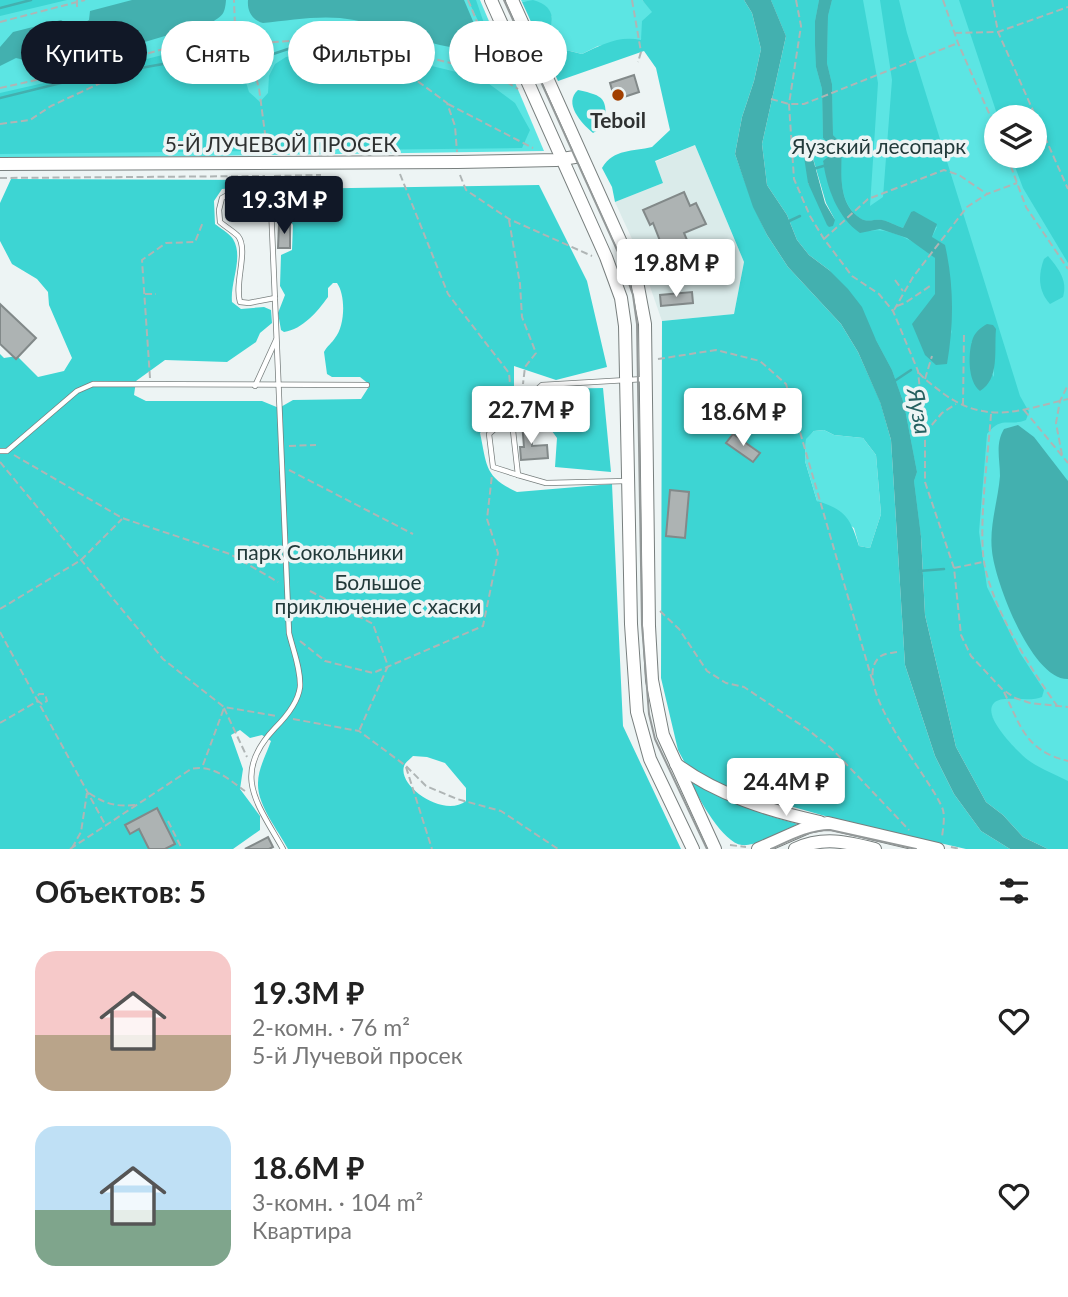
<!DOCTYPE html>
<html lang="ru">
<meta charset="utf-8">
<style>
:root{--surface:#fff;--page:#f6f6f6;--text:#222;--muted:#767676;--accent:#111827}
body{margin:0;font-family:Lato,sans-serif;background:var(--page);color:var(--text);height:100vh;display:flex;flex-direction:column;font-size:26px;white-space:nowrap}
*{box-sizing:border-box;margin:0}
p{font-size:23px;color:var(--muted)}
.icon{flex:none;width:38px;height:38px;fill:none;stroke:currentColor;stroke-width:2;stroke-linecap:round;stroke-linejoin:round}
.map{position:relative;height:849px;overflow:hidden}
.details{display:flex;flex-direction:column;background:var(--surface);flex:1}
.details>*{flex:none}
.hud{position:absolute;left:21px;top:21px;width:700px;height:63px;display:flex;gap:14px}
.tools{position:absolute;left:984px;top:105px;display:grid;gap:14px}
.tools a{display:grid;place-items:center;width:63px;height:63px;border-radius:50%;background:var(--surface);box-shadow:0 4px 10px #0003;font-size:35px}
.price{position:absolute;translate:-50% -60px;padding:0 16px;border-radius:7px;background:#fff;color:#222;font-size:23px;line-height:46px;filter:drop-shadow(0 2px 4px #0008)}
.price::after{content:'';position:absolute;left:50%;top:42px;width:21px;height:16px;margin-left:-10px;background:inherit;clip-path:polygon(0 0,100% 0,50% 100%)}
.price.active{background:var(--accent);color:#fff}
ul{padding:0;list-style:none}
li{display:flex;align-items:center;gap:21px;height:175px;padding:0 35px}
li span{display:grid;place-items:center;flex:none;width:196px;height:140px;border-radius:21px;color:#555}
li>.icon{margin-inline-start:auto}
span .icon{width:84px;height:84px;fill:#fffc;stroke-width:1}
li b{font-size:30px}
h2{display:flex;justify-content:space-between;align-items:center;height:84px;padding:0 35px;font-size:30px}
.chip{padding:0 24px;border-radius:32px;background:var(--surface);box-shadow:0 4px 10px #0003;font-size:24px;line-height:63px}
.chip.active{background:var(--accent);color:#fff}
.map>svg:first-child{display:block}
.built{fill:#daebea}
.green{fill:#5ce5e3;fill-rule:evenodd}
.forest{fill:#3dd5d3;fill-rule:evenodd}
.water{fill:#43b0af}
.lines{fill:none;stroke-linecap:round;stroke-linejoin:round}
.stream{stroke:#43b0af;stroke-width:2.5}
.building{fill:#adb3b3;stroke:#828989;stroke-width:2}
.service-casing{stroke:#787f7e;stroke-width:6}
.tertiary-casing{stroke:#787f7e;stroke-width:14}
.secondary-casing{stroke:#787f7e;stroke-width:14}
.path{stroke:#afb5b5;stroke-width:2;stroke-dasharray:7 3.5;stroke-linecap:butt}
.service{stroke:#fff;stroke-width:4.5}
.tertiary{stroke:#fff;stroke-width:12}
.secondary{stroke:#fff;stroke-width:12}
.tram{stroke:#939898;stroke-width:2}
.poi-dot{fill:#a13f00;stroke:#edf4f4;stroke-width:2.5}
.labels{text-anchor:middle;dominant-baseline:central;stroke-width:7;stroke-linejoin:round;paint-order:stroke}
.poi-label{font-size:21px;font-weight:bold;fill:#2e3131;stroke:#edf4f4}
.street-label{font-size:21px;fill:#2e3131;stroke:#edf4f4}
.park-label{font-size:21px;fill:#223a3a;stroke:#edf4f4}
.water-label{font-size:23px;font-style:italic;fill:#256060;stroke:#edf4f4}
</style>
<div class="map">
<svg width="1068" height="849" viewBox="0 0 1068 849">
<rect width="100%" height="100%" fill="#edf4f4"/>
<path class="built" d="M695,145L744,262L734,314L662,321L638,252L615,202L663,183L655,162Z"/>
<g class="green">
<path d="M0,0H480L544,151L0,159Z"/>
<path d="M521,0H642L653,12L641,40L598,46L582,54L570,51H557L545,37C560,14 548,0 522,2Z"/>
<path d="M771,0H1068V849H1048L1042,844L921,536L786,36ZM996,117H1034V156H996Z"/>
<path d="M824,430L834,435L863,438L876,455L881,514L870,548L859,546L854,528L817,501L805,461L806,438L814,431Z"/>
</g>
<g class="forest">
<path d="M0,0H67L0,16Z"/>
<path d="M468,0H476L487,32L505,68L504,71L485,67L480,62L487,48V39Z"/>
<path d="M533,0C555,6 556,20 545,38L558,51H570L582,54C601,45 619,35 641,40L642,21L652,12L642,0H744L752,13L761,49L754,81L742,117L735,154L754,207L767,235L788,267L841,324L858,352L880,401L891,440L905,665L935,756L954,794L981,831L1010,849H966L839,820L738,791L711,780L686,765L678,750L661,678L662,321L734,314L744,262L695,145L655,161L663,183L615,202L612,187L602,168C614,148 633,152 652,147L670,130L656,68L644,51L558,81L522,2ZM824,430L834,435L863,438L876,455L881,514L870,548L859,546C851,519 845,509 817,501L805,461L806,439L814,431Z"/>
<path d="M771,0H819L815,21L816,67L822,89L823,138L832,148L830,155L823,162L832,195L842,215L871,231C889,226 922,245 935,258V294L952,334L932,237L937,227L911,212L903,228C896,226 889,221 882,220C875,219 866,223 860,218C837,203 841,168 842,145L833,135L832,84L827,63L828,16L832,0H863L878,83L870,206L883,197L892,80L880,0H899L907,33L1020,396L1029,412L1026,420C1008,427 1002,415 987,434L979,532L987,587L1020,653L1044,690L1042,697C1029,703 1002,694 994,703C981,716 1018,752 1028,760C1040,769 1055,774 1068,781V849H1048L1023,837L1003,815L986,802L956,747L925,615L921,536L914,481L917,472L904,404L892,370L876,340L829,270L809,255L797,240L787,215L767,185L762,144L786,36ZM812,155L826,203L835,220L808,183ZM971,342L994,354V377Z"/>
<path d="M959,0H1068V263L1023,188L1011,156H1034V117H998Z"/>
<path d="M214,42L238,57L249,92L260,102L268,93L269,76L275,64L286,57L300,54L348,52L403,59L481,78L515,103L530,130L522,148L0,154V93L57,80L77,68L103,70Z"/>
<path d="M578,90C605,96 607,98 605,126L593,133C581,123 563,103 578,90Z"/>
<path d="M11,179L253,180L262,186L259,189H250L247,187L222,189L214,201L215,224C220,228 229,233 233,239C244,257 230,282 232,302L241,309L264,307L271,310L272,323L260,333L256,342L227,362L165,360L136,381L134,395L146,401H262L279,408L293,400L361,399L370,385L360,377H332L327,374L324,352C327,346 332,343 335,338C345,326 346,296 337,283H333L328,288V297C317,312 303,329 284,332L281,330L278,313L285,295L280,286L281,255L292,250L293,225L279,202V193L288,189L539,185L587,281L607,367L556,380L514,366V392L480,433C487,465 484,477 517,492L612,484L623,726L681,849H288C278,830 257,805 258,783C258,769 266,755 271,741L262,735L250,738L240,730L231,735L243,769L240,789L260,816V830L233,849H0V354L4,358L17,356L38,377L64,371L72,358L49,305L48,292L37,279L12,264L0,241V203ZM413,756L427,757L445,763L466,788V801C443,819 394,784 405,764C407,761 411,758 413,756Z"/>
<path d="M1048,256C1058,268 1068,280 1063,297L1050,304C1038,291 1038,275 1044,259Z"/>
<path d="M603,388L611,472L555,467L557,438L549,427L556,422L553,410L543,401L548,389Z"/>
<path d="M691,782C726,801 760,814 798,824C785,830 755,847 742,845C723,843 698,798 691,782Z"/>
</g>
<g class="water">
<path d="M132,0H226C225,13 223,16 212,22L138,44L98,49L79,45L63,49L50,61L33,62L16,58L0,66V47L13,32L61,20C71,27 78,27 89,20L90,11Z"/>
<path d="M248,0H464L481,40L478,47C457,57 380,25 354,20C325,14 292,20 263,23C252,20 247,11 248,0Z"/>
<path d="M744,0H771L786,36L762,144L767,185L787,215L797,240L809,255L829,270L848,289L862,307L876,340L892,370L904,404L917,472L914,481L921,536L925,615L956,747L986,802L1003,815L1023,837L1048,849H1010L981,831L954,794L935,756L905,665L891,440L880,402L858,352L841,324L788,267L767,235L753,207L735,154L742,117L754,81L761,49L752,13Z"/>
<path d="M819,0H832L828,16L827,63L832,84L833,135L842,144C842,168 836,203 860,218C866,223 875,219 882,220C889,221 896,226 903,228L911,212L914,211L937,224L932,237L945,245C954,285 954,323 947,364L936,365L925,355L912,324L935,294V258L907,238L880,229L860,233C837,217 827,188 823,161L830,155L832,148L823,138L822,89L816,67L815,45V21Z"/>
<path d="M808,153L812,155L825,203L835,220L833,226L829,227L827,225L808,183L804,157Z"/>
<path d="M987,324L993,325L996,329C994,350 1000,379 980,391C968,382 968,355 972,341C974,333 980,328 987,324Z"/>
<path d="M1018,425L1034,437L1068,481V679C1032,680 995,582 992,551C989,526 998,501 1000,476C1000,459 995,444 1004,429Z"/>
</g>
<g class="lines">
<g class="stream">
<path d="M0,8L31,0"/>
<path d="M255,60L300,45"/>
<path d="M0,98L73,80L225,53L236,58"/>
<path d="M813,169L827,165"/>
<path d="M787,222L800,216"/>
<path d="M893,382L911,370"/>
<path d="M919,571L944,569"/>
</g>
</g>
<g class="building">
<path d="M634,75L639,92L615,100L610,83Z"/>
<path d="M684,192L690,206L696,203L706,224L684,233L695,259L671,269L653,223L650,225L643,210Z"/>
<path d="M279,224H290V248H278Z"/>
<path d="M692,292L693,303L661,306L660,295Z"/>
<path d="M0,304L36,338L16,359L0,344Z"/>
<path d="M522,422H531L532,446L547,445L548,458L521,460L520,447H524Z"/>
<path d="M733,434L760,453L753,462L726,443Z"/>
<path d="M670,490L689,492L685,538L666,536Z"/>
<path d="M157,808L175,844L165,849H149L139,829L130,834L125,825Z"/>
<path d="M268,837L273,847L269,849H245Z"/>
</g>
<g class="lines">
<defs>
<g id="service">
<path d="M270,182L289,633C293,650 301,669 300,687C298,703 286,717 275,728C231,774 257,803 283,849"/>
<path d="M270,193H231L222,198L219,210L220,222C226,227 233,231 238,236C249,250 234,283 240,302L249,303L275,298"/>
<path d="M255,386L276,340"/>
<path d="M511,414L489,434L493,467L518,475"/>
<path d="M0,451H7L77,391L93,384L367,385"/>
<path d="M627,481L546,483L518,475L511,413L542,385L644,379"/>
</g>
<path id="tertiary" d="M0,164L458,162L556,160L581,156"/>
<g id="secondary">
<path d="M491,0L606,257L621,298L625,326L631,624L637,712L650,759L693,849"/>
<path d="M512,0L636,276L645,324L649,626L652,680L663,735L715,849"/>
<path d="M676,764C717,795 770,811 820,822"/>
<path d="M758,849L808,827L828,823L938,849"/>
<path d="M795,849C823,836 847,842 875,849"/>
</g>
</defs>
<use href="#service" class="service-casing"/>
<use href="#tertiary" class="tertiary-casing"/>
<use href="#secondary" class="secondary-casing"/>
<g class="path">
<path d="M77,0V9"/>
<path d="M468,0L484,39L483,47L472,53V66"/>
<path d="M632,0L641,52L638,62"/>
<path d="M796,0L801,26L789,104L794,179L810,216L824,239L852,276L879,294L893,311L918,371L925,440V482L954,568L961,635L971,656L1002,689L1015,698L1030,703L1068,707"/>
<path d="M943,0L958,43L996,129"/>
<path d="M992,0L998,32L1068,189"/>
<path d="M0,22L85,0"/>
<path d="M235,27L244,36L259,43L323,39L364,42L492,73L518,89"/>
<path d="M955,33L998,32L1068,7"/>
<path d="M245,38L259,88L266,141L261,148"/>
<path d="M300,41L332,54L393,66L412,77L447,103L455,126L457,152"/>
<path d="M0,88L54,76L77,59L102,66L222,33L235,27L234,0"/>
<path d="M771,99L789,104H804L958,43"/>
<path d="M448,104L533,148"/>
<path d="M0,124L30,120L51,106L120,74L127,61"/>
<path d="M1007,156L1026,207L1068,269"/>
<path d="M400,174L448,294L509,373L510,384"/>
<path d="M460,175L466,190L509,219L592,256"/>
<path d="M274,176L321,175"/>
<path d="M0,178L265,176"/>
<path d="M509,220L520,284L522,317L536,353L525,367L523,384"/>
<path d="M824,239L868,199L944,170L959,175L987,194"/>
<path d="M895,280L903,291"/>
<path d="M145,294H156"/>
<path d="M897,306L905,303L930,286"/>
<path d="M894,310L913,277L967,207L987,194L1017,183"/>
<path d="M658,359L716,350L760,361L786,384L873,683"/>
<path d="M919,373C926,381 935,387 944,394C987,425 1021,410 1068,399"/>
<path d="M150,378L142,260L166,243L195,242L203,222"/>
<path d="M925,379L932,356"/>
<path d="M963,405L964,332"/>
<path d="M1024,410L1068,463"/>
<path d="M991,414C988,457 980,511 983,553C986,599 1031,670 1058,707"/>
<path d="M925,433L942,413L956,404"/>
<path d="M289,446L316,445"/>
<path d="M14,455L122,518L230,554L278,582"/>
<path d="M1062,455L1056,423L1060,401L1068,385"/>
<path d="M0,462L163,659L224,707L277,716"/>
<path d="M289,470L413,534"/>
<path d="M954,568L983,562"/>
<path d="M310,591L373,624L388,666L359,731"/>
<path d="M0,609L81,560L122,519"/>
<path d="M660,611L679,629L707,671L726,683L744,687L807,729L831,748L909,830"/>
<path d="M0,632L106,826"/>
<path d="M300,641L325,661L373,673L483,626L498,553L487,519L492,475"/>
<path d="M897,652C892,653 885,653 881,656C845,682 934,781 943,810C945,818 943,829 942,837"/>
<path d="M1004,692C1021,727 1026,751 1068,761"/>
<path d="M224,708L247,757"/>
<path d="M293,719L359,731L406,766L426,786L457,799L501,811L558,849"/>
<path d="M0,723L38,701L42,704L47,701L45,694H39L37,697"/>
<path d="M203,765L224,708"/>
<path d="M406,767L432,849"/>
<path d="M89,793C105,804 116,807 136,805"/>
<path d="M168,821L182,849"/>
<path d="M730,845L746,847"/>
<path d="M951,847L960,849"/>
<path d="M72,848L81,832L87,793"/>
<path d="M70,849L191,769C213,764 228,779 245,791"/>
</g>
<use href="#service" class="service"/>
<use href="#tertiary" class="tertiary"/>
<use href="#secondary" class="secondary"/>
<g class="tram">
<path d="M504,0L618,252L633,295L637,324L642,625L649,714L655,739L707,849"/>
<path d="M771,849C791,840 809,830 830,830L916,849"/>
</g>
</g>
<circle class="poi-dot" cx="618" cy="95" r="7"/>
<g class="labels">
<g class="poi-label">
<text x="618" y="119">Teboil</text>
</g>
<g class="street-label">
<text x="281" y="143">5-Й ЛУЧЕВОЙ ПРОСЕК</text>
</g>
<g class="park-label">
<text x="879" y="145">Яузский лесопарк</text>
<text x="320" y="551">парк Сокольники</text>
<text x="378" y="581">Большое<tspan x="378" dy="24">приключение с хаски</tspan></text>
</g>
<g class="water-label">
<text transform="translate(920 411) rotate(79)">Яуза</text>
</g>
</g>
</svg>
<div class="tools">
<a><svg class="icon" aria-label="layers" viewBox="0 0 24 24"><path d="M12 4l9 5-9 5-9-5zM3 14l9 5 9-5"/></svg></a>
</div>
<b class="price active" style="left:284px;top:236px">19.3M ₽</b>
<b class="price" style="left:676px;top:299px">19.8M ₽</b>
<b class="price" style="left:531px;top:446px">22.7M ₽</b>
<b class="price" style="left:743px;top:448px">18.6M ₽</b>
<b class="price" style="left:786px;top:818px">24.4M ₽</b>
<div class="hud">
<a class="chip active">Купить</a>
<a class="chip">Снять</a>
<a class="chip">Фильтры</a>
<a class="chip">Новое</a>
</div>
</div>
<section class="details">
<h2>Объектов: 5<svg class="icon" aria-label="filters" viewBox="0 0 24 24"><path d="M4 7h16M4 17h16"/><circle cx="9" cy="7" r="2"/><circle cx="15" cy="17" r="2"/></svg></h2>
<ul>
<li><span style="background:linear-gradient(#f6c9c9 60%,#b9a48a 0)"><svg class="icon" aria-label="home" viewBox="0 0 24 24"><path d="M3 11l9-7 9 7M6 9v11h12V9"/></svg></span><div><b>19.3M ₽</b><p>2-комн. · 76 m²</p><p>5-й Лучевой просек</p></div><svg class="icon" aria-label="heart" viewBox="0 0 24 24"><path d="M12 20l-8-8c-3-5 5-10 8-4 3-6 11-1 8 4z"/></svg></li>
<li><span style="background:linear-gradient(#bfe0f5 60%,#7fa58c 0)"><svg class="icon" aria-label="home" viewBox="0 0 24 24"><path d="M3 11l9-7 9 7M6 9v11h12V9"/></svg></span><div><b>18.6M ₽</b><p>3-комн. · 104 m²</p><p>Квартира</p></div><svg class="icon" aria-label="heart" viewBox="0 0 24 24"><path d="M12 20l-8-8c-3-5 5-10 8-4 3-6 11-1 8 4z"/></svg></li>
</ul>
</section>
